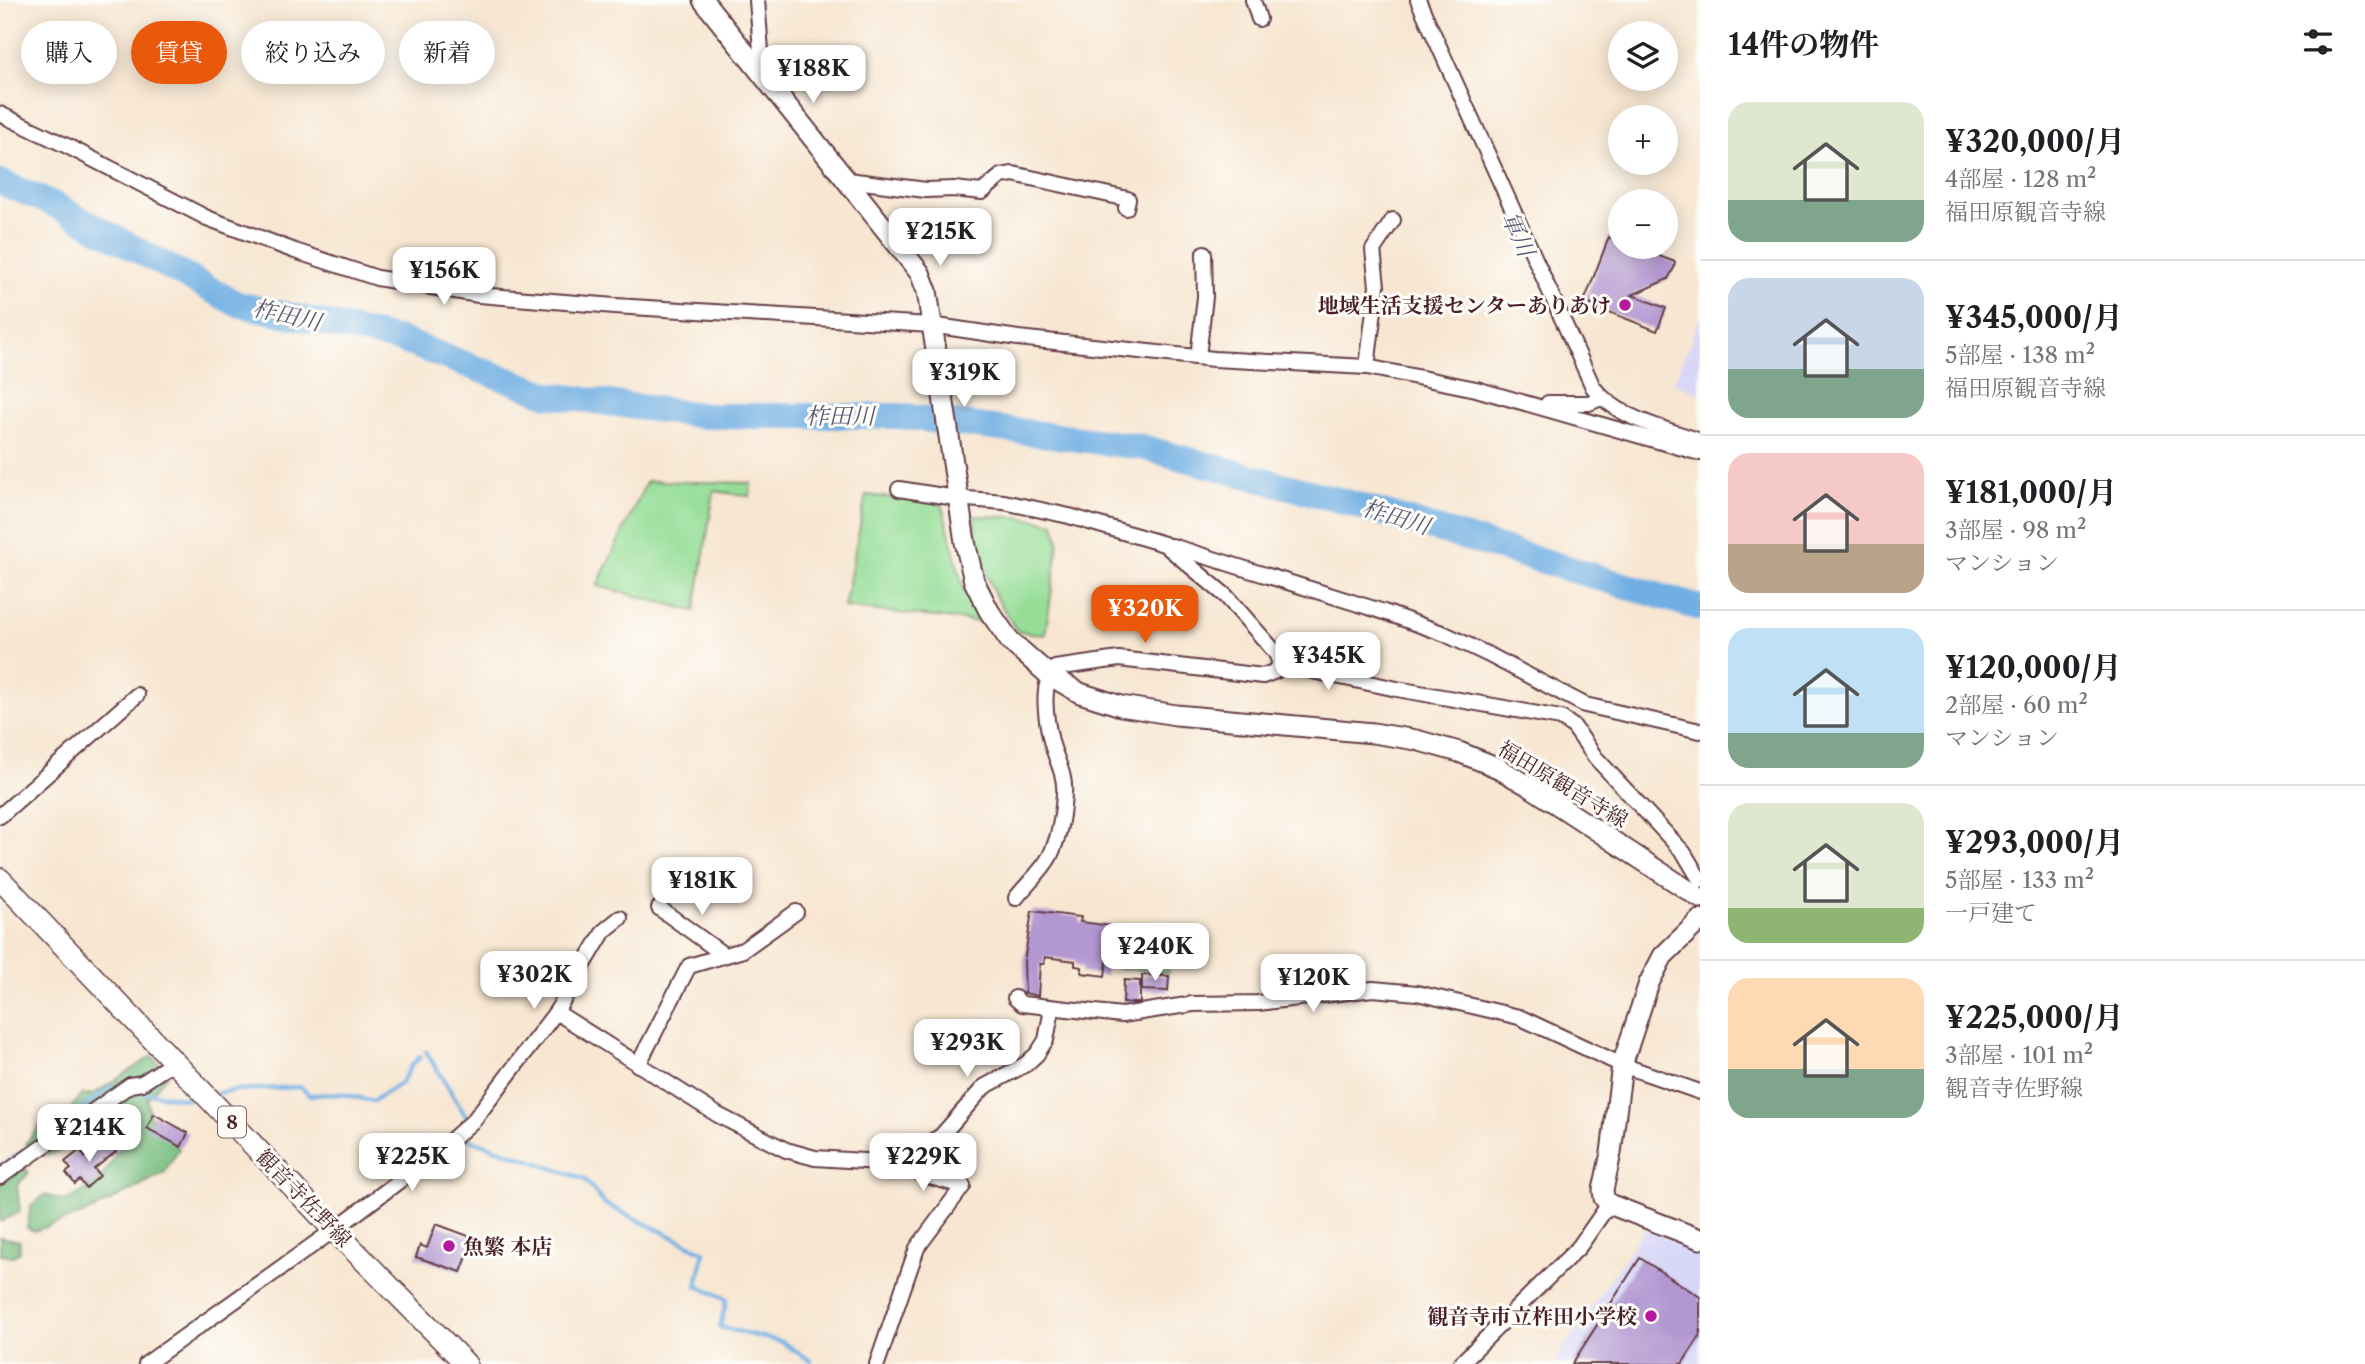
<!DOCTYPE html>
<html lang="ja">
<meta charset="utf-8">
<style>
:root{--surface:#fff;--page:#f6f6f6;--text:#202124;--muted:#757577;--line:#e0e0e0;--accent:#ea580c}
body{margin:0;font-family:"Libre Caslon Text","Noto Serif JP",serif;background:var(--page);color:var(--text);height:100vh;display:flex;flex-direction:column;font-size:26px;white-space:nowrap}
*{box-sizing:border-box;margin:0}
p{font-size:23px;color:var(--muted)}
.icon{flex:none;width:38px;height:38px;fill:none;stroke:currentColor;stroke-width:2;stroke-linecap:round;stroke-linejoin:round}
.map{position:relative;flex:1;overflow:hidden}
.drawer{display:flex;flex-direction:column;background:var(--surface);width:665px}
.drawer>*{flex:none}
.guide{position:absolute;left:21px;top:21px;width:665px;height:63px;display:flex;gap:14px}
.fabs{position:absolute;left:1608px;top:21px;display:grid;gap:14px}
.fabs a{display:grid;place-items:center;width:70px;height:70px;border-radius:50%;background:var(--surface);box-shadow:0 4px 18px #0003;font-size:35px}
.price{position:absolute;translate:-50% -60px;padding:0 16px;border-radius:14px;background:#fff;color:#222;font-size:23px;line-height:46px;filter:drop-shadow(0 2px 4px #0008)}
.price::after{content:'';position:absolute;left:50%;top:42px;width:21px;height:16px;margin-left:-10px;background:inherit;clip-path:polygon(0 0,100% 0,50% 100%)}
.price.current{background:var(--accent);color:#fff}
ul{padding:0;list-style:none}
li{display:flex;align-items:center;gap:21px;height:175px;padding:0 28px}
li+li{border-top:2px solid var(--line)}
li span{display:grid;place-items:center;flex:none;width:196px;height:140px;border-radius:21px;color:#555}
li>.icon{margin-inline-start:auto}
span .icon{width:84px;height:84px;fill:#fffc;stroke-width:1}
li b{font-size:30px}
h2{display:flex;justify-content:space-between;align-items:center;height:84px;padding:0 28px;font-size:30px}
.tag{padding:0 24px;border-radius:32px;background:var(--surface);box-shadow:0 4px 18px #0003;font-size:24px;line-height:63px}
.tag.current{background:var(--accent);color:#fff}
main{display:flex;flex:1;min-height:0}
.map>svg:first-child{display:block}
.built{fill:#d9d7f8}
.green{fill:#96de98;stroke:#707e62;stroke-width:2}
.forest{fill:#78bd80;stroke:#616e56;stroke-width:2}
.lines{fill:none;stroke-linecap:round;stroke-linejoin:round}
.stream{stroke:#71afe3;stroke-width:4.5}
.river{stroke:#71afe3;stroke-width:26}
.building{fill:#b397d1}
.minor-casing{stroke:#643d44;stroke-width:18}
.secondary-casing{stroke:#643d44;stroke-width:23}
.primary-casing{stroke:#643d44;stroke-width:24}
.minor{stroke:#fff;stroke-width:14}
.secondary{stroke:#fff;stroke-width:19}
.primary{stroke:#fff;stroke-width:21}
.poi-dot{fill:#b5179e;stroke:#fdfcf7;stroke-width:2.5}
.labels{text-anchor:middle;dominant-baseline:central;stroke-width:6;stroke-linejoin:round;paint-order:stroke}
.shield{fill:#fdfcf7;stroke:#806168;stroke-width:2}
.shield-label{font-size:19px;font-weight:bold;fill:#4a1f2b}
.poi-label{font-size:21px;font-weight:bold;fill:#4a1f2b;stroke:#fdfcf7;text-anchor:end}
.street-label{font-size:21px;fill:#4a1f2b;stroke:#fdfcf7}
.water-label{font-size:23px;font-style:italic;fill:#5a5975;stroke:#fdfcf7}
</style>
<main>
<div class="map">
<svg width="1700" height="1364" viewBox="0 0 1700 1364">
<rect width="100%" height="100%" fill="#fdfcf7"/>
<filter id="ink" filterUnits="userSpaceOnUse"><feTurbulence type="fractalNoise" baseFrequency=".0143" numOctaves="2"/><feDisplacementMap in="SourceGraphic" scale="14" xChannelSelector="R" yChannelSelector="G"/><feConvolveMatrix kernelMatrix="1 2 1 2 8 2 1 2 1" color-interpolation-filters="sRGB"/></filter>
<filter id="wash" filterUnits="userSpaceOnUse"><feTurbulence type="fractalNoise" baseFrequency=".00686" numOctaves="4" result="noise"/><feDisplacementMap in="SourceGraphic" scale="28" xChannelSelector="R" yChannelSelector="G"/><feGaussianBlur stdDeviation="1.57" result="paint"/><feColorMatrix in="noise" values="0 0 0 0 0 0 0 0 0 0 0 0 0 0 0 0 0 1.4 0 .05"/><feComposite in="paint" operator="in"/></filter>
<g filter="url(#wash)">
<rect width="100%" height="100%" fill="#f7e6d1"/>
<g class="built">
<path d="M1700,317V394L1674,383Z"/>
<path d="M1645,1228L1700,1253V1364H1553Z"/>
</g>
<g class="green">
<path d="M647,481L751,483L750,496L714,491L695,611L597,586Z"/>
<path d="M866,495L942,504L963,588L982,622L844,607Z"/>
<path d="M973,516L1017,517L1054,523L1059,541L1045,635L1017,631L996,597L983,567Z"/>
<path d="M1120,937L1171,942L1168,973L1117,968Z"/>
</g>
<g class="forest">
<path d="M152,1056L168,1074L147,1099L150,1117L179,1149L164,1173L93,1210L35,1231L27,1228L31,1205L45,1195L65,1201C100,1186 113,1165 128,1131L112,1118C103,1121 93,1124 86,1130C70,1141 58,1157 38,1155L26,1143L41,1125L66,1115L81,1095L94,1094Z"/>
<path d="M9,1165L28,1170V1174L17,1185L20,1212L0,1222V1168Z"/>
<path d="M0,1237L20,1241L19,1253L10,1257L0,1253Z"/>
</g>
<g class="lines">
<g class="stream">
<path d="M426,1052L466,1116"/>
<path d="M134,1091L188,1099"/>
<path d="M218,1093L236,1090L301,1087L309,1095L342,1094L373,1101L401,1083L411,1066L420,1057"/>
<path d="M469,1139L584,1179L605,1204L704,1252L697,1286L727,1299L720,1327L782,1342L811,1361"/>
<path d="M0,1168L111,1087L118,1088"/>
</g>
<path class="river" d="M0,182L51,203L237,304L400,340L549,395L706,416H900L1141,447L1346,502L1700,608"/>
</g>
<g id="blocks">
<g class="building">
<path d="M1609,237L1620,242V247H1635L1675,262L1674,268L1668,279L1632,295L1666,308L1657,331L1584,302Z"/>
<path d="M1032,911L1081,917L1080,922L1112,926L1105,976L1082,973V967L1075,966V961L1045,957L1044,964H1040L1038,996L1025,993L1024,962Z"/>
<path d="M1142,975L1169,976L1168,991L1142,990Z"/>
<path d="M1124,980L1140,981V1003H1123Z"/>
<path d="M154,1114L188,1133L181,1147L147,1128Z"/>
<path d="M108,1139L117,1151L94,1169L100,1176L86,1188L80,1180L75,1184L66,1173L71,1169L65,1162L80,1150L85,1157Z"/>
<path d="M436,1224L474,1238L461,1272L416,1257L420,1245L427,1248Z"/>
<path d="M1640,1258L1700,1297V1336L1682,1364H1572Z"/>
</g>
</g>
</g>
<g filter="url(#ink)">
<use href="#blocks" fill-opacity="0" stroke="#643d44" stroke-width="2"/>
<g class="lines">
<defs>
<g id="minor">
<path d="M757,0L763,76"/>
<path d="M1253,0L1259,19"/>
<path d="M1418,0L1593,387C1617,419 1664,428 1700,441"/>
<path d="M0,114L67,146L207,218L295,251L377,278L479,295L615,306L931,325L1018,338L1214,359L1367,367L1476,389L1700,453"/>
<path d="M848,180L926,190L954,189L982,192L1001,176L1013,174L1128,199L1126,208"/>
<path d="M1198,357L1205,297L1204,253"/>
<path d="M1367,367L1377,286L1373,250L1393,220"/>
<path d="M1548,403H1589L1601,398"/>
<path d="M899,489L956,498L1004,502L1069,516L1164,544L1226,596L1276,653L1298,668L1397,689L1561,718L1574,727L1595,757L1684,853L1700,880"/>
<path d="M1172,546L1384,612L1445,634L1491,656L1585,705L1700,731"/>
<path d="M0,816L137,695"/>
<path d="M1016,898C1026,885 1042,871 1050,856C1059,838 1063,813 1064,793C1066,775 1055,758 1051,741C1046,720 1040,684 1055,668L1119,659L1263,676L1276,671L1280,664L1276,653"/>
<path d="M659,908L724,955"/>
<path d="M1015,998L1022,1004L1122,1015L1193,1004L1258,1003L1373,989L1417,993L1519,1017L1622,1065L1700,1092"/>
<path d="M556,1012L718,1115L786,1150L815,1158L897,1163L927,1176L963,1186L917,1248L877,1364"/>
<path d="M638,1065L689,966L743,950L796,912"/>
<path d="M897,1163L941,1136L984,1087L1026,1064L1037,1054L1046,1040L1052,1009"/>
<path d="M0,1177L130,1085L142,1083L174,1062"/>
<path d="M146,1364L334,1230L439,1151L474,1120L556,1012L604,931L620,918"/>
<path d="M1460,1364L1579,1247L1609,1204"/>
</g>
<g id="secondary">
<path d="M703,0L920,273L927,291L965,542L974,581L989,611L1010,641L1049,675L1080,693L1121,706L1176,715L1373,733L1416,740L1459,752L1496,767L1529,786L1700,898"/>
<path d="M1700,920L1663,956L1649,983L1622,1065L1611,1153L1603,1190L1604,1198L1609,1204L1700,1239"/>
</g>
<path id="primary" d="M0,879L334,1230L466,1364"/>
</defs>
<use href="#minor" class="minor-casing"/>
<use href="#secondary" class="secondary-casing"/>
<use href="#primary" class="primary-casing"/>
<use href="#minor" class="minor"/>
<use href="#secondary" class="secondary"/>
<use href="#primary" class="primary"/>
</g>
</g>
<g class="poi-dot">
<circle cx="1625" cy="305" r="7"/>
<circle cx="449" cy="1246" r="7"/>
<circle cx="1651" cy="1316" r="7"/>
</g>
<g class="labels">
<rect class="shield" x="218" y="1106.5" width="28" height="31" rx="5"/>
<g class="shield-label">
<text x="232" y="1122">8</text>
</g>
<g class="poi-label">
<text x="1611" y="305">地域生活支援センターありあけ</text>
<text x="463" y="1246" text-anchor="start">魚繁 本店</text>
<text x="1637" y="1316">観音寺市立柞田小学校</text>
</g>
<g class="street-label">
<text transform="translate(1563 784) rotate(31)">福田原観音寺線</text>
<text transform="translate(304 1198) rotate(46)">観音寺佐野線</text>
</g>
<g class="water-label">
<text transform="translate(1518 234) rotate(66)">軍川</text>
<text transform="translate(287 315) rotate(13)">柞田川</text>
<text x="840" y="416">柞田川</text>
<text transform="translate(1396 517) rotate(17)">柞田川</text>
</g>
</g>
</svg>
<div class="fabs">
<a><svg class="icon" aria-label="layers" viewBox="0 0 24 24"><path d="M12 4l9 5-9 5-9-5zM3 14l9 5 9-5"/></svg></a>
<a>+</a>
<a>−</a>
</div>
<b class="price" style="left:813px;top:105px">¥188K</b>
<b class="price" style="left:940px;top:268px">¥215K</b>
<b class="price" style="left:444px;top:307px">¥156K</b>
<b class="price" style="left:964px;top:409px">¥319K</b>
<b class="price current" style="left:1145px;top:645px">¥320K</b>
<b class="price" style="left:1328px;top:692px">¥345K</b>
<b class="price" style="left:702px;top:917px">¥181K</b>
<b class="price" style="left:1155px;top:983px">¥240K</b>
<b class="price" style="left:534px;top:1011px">¥302K</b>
<b class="price" style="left:1313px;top:1014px">¥120K</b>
<b class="price" style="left:967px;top:1079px">¥293K</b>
<b class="price" style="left:89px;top:1164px">¥214K</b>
<b class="price" style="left:412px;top:1193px">¥225K</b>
<b class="price" style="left:923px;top:1193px">¥229K</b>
<div class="guide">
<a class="tag">購入</a>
<a class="tag current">賃貸</a>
<a class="tag">絞り込み</a>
<a class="tag">新着</a>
</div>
</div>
<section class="drawer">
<h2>14件の物件<svg class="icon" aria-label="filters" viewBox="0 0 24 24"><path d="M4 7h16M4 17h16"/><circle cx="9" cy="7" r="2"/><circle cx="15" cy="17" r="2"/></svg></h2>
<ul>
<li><span style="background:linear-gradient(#dfe7d0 70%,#7fa58c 0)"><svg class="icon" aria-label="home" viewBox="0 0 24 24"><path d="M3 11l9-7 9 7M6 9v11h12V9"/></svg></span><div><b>¥320,000/月</b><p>4部屋 · 128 m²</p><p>福田原観音寺線</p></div></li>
<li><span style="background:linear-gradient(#c9d6e8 65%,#7fa58c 0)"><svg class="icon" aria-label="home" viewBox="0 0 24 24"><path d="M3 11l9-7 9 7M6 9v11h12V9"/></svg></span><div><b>¥345,000/月</b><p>5部屋 · 138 m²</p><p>福田原観音寺線</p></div></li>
<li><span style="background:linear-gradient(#f6c9c9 65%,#b9a48a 0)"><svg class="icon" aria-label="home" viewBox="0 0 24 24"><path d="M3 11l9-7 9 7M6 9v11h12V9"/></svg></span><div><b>¥181,000/月</b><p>3部屋 · 98 m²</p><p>マンション</p></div></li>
<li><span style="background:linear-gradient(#bfe0f5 75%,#7fa58c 0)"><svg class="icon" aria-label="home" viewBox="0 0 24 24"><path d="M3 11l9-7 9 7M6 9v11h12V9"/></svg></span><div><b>¥120,000/月</b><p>2部屋 · 60 m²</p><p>マンション</p></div></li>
<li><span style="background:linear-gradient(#dfe7d0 75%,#8fb573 0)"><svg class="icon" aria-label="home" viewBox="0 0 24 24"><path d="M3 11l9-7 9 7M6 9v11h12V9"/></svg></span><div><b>¥293,000/月</b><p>5部屋 · 133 m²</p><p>一戸建て</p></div></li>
<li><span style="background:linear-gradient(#ffd9b3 65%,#7fa58c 0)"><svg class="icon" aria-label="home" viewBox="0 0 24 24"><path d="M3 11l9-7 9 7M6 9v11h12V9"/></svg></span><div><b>¥225,000/月</b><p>3部屋 · 101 m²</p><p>観音寺佐野線</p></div></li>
</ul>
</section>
</main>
